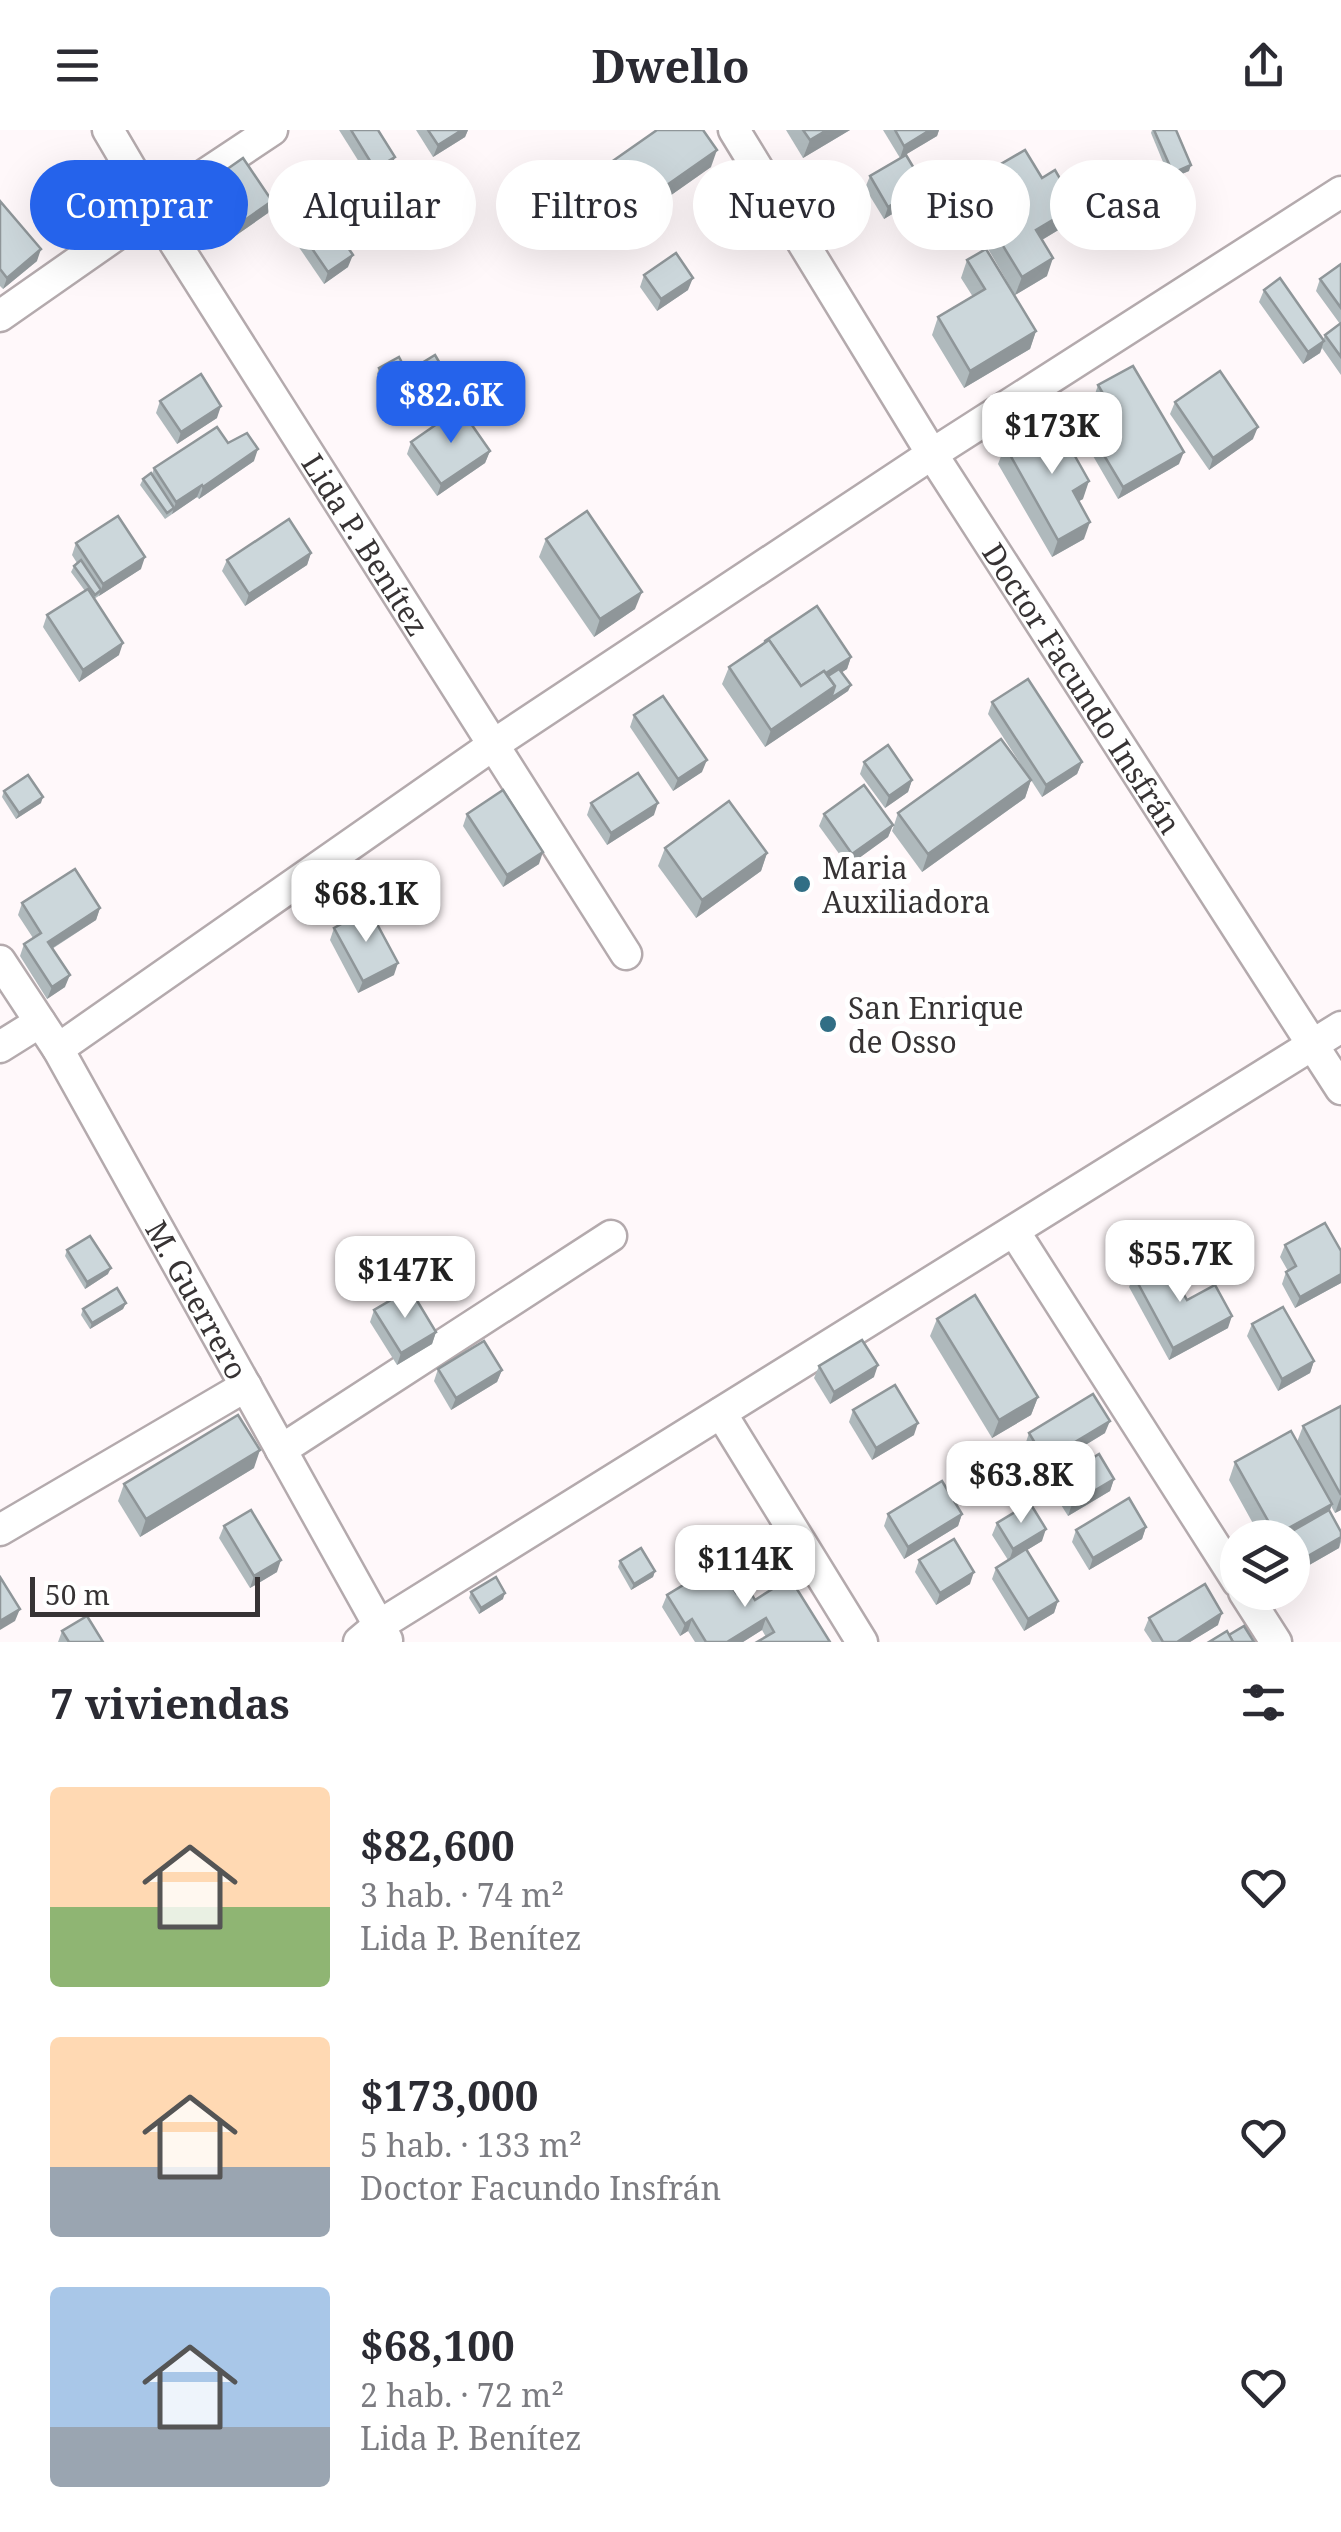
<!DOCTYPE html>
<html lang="es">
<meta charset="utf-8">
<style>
:root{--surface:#fff;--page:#f7f7f7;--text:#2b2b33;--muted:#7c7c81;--accent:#2563eb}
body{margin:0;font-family:"Noto Serif",serif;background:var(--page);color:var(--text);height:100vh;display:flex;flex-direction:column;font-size:38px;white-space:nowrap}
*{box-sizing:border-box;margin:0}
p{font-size:32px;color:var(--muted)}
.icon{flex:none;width:55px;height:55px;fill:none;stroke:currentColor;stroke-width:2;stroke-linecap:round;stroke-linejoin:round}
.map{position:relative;height:1512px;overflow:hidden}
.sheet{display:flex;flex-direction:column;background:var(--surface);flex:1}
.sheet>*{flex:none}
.banner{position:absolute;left:30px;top:30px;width:1282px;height:90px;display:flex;gap:20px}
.fabs{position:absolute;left:1220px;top:1390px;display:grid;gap:20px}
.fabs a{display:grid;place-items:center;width:90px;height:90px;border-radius:50%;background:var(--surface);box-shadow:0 10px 40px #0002;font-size:50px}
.scale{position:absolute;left:30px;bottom:25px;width:230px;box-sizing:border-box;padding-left:10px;border:5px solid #373334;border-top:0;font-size:28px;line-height:35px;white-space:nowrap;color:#373334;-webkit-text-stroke:8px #fff;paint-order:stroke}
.price{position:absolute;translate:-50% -85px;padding:0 22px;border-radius:20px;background:#fff;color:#222;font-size:32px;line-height:65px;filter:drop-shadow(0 2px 5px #0008)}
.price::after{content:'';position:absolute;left:50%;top:60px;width:30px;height:22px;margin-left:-15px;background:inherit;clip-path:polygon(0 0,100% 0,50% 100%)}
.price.on{background:var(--accent);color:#fff}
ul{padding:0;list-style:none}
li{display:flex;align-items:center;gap:30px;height:250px;padding:0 50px}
li span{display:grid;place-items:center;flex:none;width:280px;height:200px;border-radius:10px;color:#555}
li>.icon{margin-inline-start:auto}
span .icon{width:120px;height:120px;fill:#fffc;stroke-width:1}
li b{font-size:42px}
h2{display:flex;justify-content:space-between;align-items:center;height:120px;padding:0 50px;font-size:42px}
.tag{padding:0 35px;border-radius:45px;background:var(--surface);box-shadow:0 10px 40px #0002;font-size:35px;line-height:90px}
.tag.on{background:var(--accent);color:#fff}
header{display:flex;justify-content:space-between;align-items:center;height:130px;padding:0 50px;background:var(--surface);font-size:45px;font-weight:700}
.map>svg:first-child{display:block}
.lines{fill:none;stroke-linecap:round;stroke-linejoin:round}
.minor-casing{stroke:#b4aaad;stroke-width:35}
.minor{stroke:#fff;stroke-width:30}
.wall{fill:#afb9bc}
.shaded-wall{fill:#8f9699}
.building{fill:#ccd7db;stroke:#8f9699;stroke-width:2.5}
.poi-dot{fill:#316e85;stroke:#fff;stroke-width:4}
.labels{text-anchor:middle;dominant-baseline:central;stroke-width:10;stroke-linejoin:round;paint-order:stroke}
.street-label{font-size:30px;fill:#373334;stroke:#fff}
.poi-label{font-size:30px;fill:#373334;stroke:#fff;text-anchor:start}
</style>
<header><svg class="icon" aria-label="menu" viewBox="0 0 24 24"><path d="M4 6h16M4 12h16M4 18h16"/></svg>Dwello<svg class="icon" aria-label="share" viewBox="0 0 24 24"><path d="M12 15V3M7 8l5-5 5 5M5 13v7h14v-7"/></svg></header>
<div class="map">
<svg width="1341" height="1512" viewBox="0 0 1341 1512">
<rect width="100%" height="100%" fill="#fff8fa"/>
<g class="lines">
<defs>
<g id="minor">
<path id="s1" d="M108,0L168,102L626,824"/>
<path id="s2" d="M734,0L932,324L1341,959"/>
<path d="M0,186L153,79L272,0"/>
<path id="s3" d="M0,831L58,919L387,1510"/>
<path d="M0,917L40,892"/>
<path d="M58,919L493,615L932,324L1341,62"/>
<path d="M1014,1101L1238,1452"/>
<path d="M721,1283L862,1512"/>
<path d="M281,1320L611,1106"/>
<path d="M0,1400L246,1256"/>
<path d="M1244,1462L1276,1512"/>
<path d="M359,1512L378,1496L1341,897"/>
</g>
</defs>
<use href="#minor" class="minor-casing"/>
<use href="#minor" class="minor"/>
</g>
<g class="wall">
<path d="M339,0H378L391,39L371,51Z"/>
<path d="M416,0H468L465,7L433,27Z"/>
<path d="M786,0H850L803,28Z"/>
<path d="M883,0H939L937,6L900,28Z"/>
<path d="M1152,0H1176L1189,41L1170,49L1151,3Z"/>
<path d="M711,37L620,101L591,59L597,42Z"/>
<path d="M994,38L1070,93L1042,110L1047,146L1015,165L977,100L983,83L998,74L987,56Z"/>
<path d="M870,46L920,67L884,89L865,58Z"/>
<path d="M203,56L272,71L268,83L228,111L198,68Z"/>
<path d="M0,71L37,131L3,159L0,156Z"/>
<path d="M283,76L348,137L324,154L279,88Z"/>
<path d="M967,130L1036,201L1030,219L964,258L932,205L938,187L973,167L961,148Z"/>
<path d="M1341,134V245L1322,218L1320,223L1303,234L1259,172L1264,160L1323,210L1325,205L1340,194L1316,161L1320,149Z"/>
<path d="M644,145L688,160L657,181L640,157Z"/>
<path d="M379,238L407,242L451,252L447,264L398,293L382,266L385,258L377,244Z"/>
<path d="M1098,255L1179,334L1118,369L1089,319L1093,307L1111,296L1094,267Z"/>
<path d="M160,271L217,288L177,314L156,283Z"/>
<path d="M1175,272L1253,309L1209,340L1170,284Z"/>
<path d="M411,312L490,321L485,333L437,366L407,324Z"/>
<path d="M228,313L254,331L199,369L197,367L165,389L140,355L143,349L152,344L154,338Z"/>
<path d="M1005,316L1083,369L1079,371L1084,409L1052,427L998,334Z"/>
<path d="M546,409L635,479L594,507L539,427Z"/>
<path d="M76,413L141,439L94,469L119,525L79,552L43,497L47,485L85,461L71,442L74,436L77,433L72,425Z"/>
<path d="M311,423L307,435L245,476L222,441L227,430Z"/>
<path d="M765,511L851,527L847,539L842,542L851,555L848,561L765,617L722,554L729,537L764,513Z"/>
<path d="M992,572L1082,632L1077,644L1042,667L988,584Z"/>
<path d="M634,585L702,642L673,661L630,597Z"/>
<path d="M864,632L912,650L908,662L885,678L860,644Z"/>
<path d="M1031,650L1025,668L922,742L892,701L898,683Z"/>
<path d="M4,661L41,673L16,689L2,667Z"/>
<path d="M591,673L654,685L607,715L587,685Z"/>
<path d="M467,684L539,734L503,757L463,696Z"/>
<path d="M824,684L893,695L888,707L848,736L819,696Z"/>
<path d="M665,718L767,723L761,741L696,788L658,736Z"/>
<path d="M22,773L100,778L96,790L52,819L65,857L47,869L20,826L24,814L33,808L18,785Z"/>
<path d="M334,798L394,845L358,863L330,810Z"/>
<path d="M1285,1115L1341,1121V1153L1295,1178L1282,1154L1286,1142L1288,1141L1280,1127Z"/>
<path d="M67,1120L108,1144L85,1159L65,1126Z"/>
<path d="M1134,1146L1187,1170L1228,1198L1169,1230L1129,1157Z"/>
<path d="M126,1173L123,1179L90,1199L81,1185L83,1179Z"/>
<path d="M374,1180L436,1202L432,1214L397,1235L370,1192Z"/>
<path d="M937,1189L1038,1267L1031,1285L992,1308L930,1206Z"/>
<path d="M1252,1194L1314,1231L1310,1243L1278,1261L1247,1206Z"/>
<path d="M819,1236L874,1247L830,1274L814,1248Z"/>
<path d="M438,1239L502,1240L497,1252L451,1280L434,1251Z"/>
<path d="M1341,1276V1380L1335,1383L1331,1376L1329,1382L1341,1402V1412L1339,1418L1304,1438L1301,1445L1292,1408H1261L1229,1350L1235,1332L1297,1312L1303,1296Z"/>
<path d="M853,1280L914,1305L872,1330L849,1292Z"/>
<path d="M1029,1303H1105L1041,1342L1025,1315Z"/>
<path d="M254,1338L140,1407L118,1371L124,1354Z"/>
<path d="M1114,1349L1110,1361L1068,1386L1053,1362L1057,1350Z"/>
<path d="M888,1384H962L958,1396L904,1429L884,1396Z"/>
<path d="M997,1393L1042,1411L1027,1420L1058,1471L1054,1483L1024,1501L992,1449L996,1438L1008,1430L992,1405Z"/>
<path d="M224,1396L277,1442L250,1458L219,1408Z"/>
<path d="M1146,1397L1142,1409L1089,1440L1072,1412L1076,1400Z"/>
<path d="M678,1417L714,1436L736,1463L755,1470L830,1512L766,1507L762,1500L743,1512H695L688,1501L680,1506L662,1477L667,1465L692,1450L676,1424Z"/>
<path d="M919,1430L970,1454L936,1475L915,1442Z"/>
<path d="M620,1431L655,1441L653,1447L631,1460L618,1437Z"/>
<path d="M471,1462L503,1469L479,1484L469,1468Z"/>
<path d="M1149,1488L1218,1495L1190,1512H1152L1144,1500Z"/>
<path d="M62,1501L103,1512H58Z"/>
</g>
<g class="shaded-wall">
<path d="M462,0H468L465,7L433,27L438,15Z"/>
<path d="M827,0H850L803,28L810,10Z"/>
<path d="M930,0H939L937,6L900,28L904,16Z"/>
<path d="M717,20L711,37L620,101L627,83Z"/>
<path d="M395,27L391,39L371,51L375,39Z"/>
<path d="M1191,35L1189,41L1170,49L1173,43Z"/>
<path d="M924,55L920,67L884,89L888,77Z"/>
<path d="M272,71L268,83L228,111L232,99Z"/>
<path d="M1076,76L1070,93L1030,117L1036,100Z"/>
<path d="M41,119L37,131L3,159L7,148Z"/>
<path d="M353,125L348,137L324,154L328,142Z"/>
<path d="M1053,128L1047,146L1015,165L1022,147Z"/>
<path d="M693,148L688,160L657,181L661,169Z"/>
<path d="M1036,201L1030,219L964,258L970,241Z"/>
<path d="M1324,211L1320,223L1303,234L1308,222Z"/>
<path d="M451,252L447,264L398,293L402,281Z"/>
<path d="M221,276L217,288L177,314L181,302Z"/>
<path d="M1258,297L1253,309L1209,340L1213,328Z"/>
<path d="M258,319L254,331L199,369L203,357Z"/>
<path d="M490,321L485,333L437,366L441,354Z"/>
<path d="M1184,322L1179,334L1118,369L1123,357Z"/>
<path d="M1089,351L1083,369L1066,378L1073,361Z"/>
<path d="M202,355L197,367L172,384L176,372Z"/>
<path d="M1090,392L1084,409L1052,427L1058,410Z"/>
<path d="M311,423L307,435L245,476L249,464Z"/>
<path d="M145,427L141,439L99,466L103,454Z"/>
<path d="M642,462L635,479L594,507L600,489Z"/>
<path d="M123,513L119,525L79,552L83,540Z"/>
<path d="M851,527L847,539L822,555L799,562Z"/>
<path d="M851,555L848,561L829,574L831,568Z"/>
<path d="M835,556L829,574L765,617L771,600Z"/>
<path d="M707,630L702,642L673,661L678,649Z"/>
<path d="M1082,632L1077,644L1042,667L1046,655Z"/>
<path d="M912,650L908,662L885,678L889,666Z"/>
<path d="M1031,650L1025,668L922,742L928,724Z"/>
<path d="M43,667L41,673L16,689L19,683Z"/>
<path d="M658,673L654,685L607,715L611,703Z"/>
<path d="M893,695L888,707L848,736L852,724Z"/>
<path d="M543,722L539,734L503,757L507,745Z"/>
<path d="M767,723L761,741L696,788L702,770Z"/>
<path d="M100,778L96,790L43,824L48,812Z"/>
<path d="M398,833L394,845L358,863L363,851Z"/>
<path d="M70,845L65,857L47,869L52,857Z"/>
<path d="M111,1138L108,1144L85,1159L87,1152Z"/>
<path d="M1341,1144V1153L1295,1178L1300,1167Z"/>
<path d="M126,1173L123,1179L90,1199L92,1193Z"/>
<path d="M1232,1186L1228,1198L1169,1230L1173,1218Z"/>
<path d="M436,1202L432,1214L397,1235L401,1223Z"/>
<path d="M1314,1231L1310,1243L1278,1261L1282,1249Z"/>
<path d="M878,1235L874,1247L830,1274L834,1262Z"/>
<path d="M502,1240L497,1252L451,1280L456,1268Z"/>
<path d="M1038,1267L1031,1285L992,1308L999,1290Z"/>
<path d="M1110,1291L1105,1303L1041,1342L1045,1330Z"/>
<path d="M918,1293L914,1305L872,1330L876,1318Z"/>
<path d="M260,1320L254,1338L140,1407L146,1389Z"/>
<path d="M1114,1349L1110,1361L1068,1386L1072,1374Z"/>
<path d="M1341,1366V1380L1335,1383Z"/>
<path d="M1332,1374L1326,1392L1292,1408H1275L1276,1405Z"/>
<path d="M962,1384L958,1396L904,1429L908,1417Z"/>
<path d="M1146,1397L1142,1409L1089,1440L1093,1428Z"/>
<path d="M1046,1399L1042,1411L1009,1431L1013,1419Z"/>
<path d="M1341,1407L1339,1418L1304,1438L1301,1445L1292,1450V1440L1303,1429Z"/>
<path d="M281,1430L277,1442L250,1458L254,1446Z"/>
<path d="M655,1441L653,1447L631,1460L634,1454Z"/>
<path d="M974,1442L970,1454L936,1475L940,1463Z"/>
<path d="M505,1463L503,1469L479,1484L481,1478Z"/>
<path d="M1058,1471L1054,1483L1024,1501L1028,1489Z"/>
<path d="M20,1479L15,1491L0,1500V1491Z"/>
<path d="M1222,1483L1218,1495L1190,1512H1176Z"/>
<path d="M766,1488L762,1500L743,1512H727Z"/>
<path d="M692,1489L688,1501L680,1506L685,1494Z"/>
</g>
<g class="building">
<path d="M351,0H378L395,27L375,39Z"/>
<path d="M428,0H462L438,15Z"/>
<path d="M657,0H703L717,20L627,83L597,42Z"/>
<path d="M803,0H827L810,10Z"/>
<path d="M895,0H930L904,16Z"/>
<path d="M1154,0H1176L1191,35L1173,43Z"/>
<path d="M1025,20L1042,48L1055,40L1076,76L1036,100L1053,128L1022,147L983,83L1010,67L994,38Z"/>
<path d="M906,25L924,55L888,77L870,46Z"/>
<path d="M243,28L272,71L232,99L203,56Z"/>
<path d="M308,59L353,125L328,142L283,76Z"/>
<path d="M0,71L41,119L7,148L0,139Z"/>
<path d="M986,119L1036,201L970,241L938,187L985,159L967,130Z"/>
<path d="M676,123L693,148L661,169L644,145Z"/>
<path d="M1341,134V178L1320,149Z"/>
<path d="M1280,148L1324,211L1308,222L1264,160Z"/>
<path d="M1341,193V227L1325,205Z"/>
<path d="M435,225L451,252L402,281L386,255Z"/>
<path d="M399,227L407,242L388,254L379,238Z"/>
<path d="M1133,236L1184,322L1123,357L1093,307L1119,291L1098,255Z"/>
<path d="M1220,241L1258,297L1213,328L1175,272Z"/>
<path d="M201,244L221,276L181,302L160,271Z"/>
<path d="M460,278L490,321L441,354L411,312Z"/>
<path d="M1054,289L1089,351L1073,361L1090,392L1058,410L1005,316Z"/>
<path d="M217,297L228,313L247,303L258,319L203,357L202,355L176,372L154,338Z"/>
<path d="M151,343L174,378L167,383L143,349Z"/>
<path d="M587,381L642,462L600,489L546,409Z"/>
<path d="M118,386L145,427L103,454L76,413Z"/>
<path d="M289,389L311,423L249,464L227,430Z"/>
<path d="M81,430L101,460L95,465L74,436Z"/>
<path d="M88,459L123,513L83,540L47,485Z"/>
<path d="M817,476L851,527L826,543L824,541L801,556L769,510L765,512V511Z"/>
<path d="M769,510L801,556L824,541L835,556L771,600L729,537Z"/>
<path d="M839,539L851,555L831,568L835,556L828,546Z"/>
<path d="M1028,549L1082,632L1046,655L992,572Z"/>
<path d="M663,566L707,630L678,649L634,585Z"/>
<path d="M1001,609L1031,650L928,724L898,683Z"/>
<path d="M888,615L912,650L889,666L864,632Z"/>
<path d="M638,643L658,673L611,703L591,673Z"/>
<path d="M28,645L43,667L19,683L4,661Z"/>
<path d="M864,655L893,695L852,724L824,684Z"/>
<path d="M503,660L543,722L507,745L467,684Z"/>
<path d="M729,671L767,723L702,770L665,718Z"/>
<path d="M75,739L100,778L48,812L70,845L52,857L24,814L41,803L22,773Z"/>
<path d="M369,779L398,833L363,851L334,798Z"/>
<path d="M1325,1093L1341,1121V1144L1300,1167L1286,1142L1296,1136L1285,1115Z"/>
<path d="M90,1106L111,1138L87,1152L67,1120Z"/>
<path d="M1164,1129L1187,1170L1215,1155L1232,1186L1173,1218L1134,1146Z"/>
<path d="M117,1158L126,1173L92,1193L83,1179Z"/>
<path d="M410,1159L436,1202L401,1223L374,1180Z"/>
<path d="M975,1165L1038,1267L999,1290L937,1189Z"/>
<path d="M1283,1177L1314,1231L1282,1249L1252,1194Z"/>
<path d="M862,1210L878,1235L834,1262L819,1236Z"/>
<path d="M484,1211L502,1240L456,1268L438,1239Z"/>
<path d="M895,1255L918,1293L876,1318L853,1280Z"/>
<path d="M1093,1264L1110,1291L1045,1330L1029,1303Z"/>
<path d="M1341,1276V1365L1303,1296Z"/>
<path d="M238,1285L260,1320L146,1389L124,1354Z"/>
<path d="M1291,1301L1332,1374L1276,1405L1235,1332Z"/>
<path d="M1099,1324L1114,1349L1072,1374L1057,1350Z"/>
<path d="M942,1351L962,1384L908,1417L888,1384Z"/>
<path d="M1129,1368L1146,1397L1093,1428L1076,1400Z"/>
<path d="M1030,1373L1046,1399L1013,1419L997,1393Z"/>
<path d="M251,1380L281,1430L254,1446L224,1396Z"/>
<path d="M1329,1380L1341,1402V1407L1303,1429L1306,1433L1292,1440V1408H1280Z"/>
<path d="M696,1406L714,1436L696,1447L678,1417Z"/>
<path d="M954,1409L974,1442L940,1463L919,1430Z"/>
<path d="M641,1418L655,1441L634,1454L620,1431Z"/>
<path d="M1026,1419L1058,1471L1028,1489L996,1438Z"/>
<path d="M718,1434L736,1463L747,1456L755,1470L790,1448L830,1512H757L774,1502L766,1488L727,1512H706L692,1489L685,1494L667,1465Z"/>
<path d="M0,1447L20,1479L0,1491Z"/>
<path d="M496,1447L505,1463L481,1478L471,1462Z"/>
<path d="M1205,1454L1222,1483L1177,1512H1163L1149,1488Z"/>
<path d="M87,1486L103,1512H69L62,1501Z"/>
<path d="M1244,1496L1254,1512H1233L1229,1505Z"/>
<path d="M1227,1501L1233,1512H1209Z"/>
</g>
<g class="poi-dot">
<circle cx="802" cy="754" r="10"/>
<circle cx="828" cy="894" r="10"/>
</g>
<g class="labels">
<g class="street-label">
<text stroke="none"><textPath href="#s1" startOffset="488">Lida P. Benítez</textPath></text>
<text stroke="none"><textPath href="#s2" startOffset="658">Doctor Facundo Insfrán</textPath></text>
<text stroke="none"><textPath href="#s3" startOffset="392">M. Guerrero</textPath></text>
</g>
<g class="poi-label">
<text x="822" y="737">Maria<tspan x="822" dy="34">Auxiliadora</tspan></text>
<text x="848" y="877">San Enrique<tspan x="848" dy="34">de Osso</tspan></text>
</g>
</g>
</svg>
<div class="fabs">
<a><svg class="icon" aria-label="layers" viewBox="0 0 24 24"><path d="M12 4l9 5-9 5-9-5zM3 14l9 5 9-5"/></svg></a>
</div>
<div class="scale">50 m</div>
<b class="price on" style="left:451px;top:316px">$82.6K</b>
<b class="price" style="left:1052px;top:347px">$173K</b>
<b class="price" style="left:366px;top:815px">$68.1K</b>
<b class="price" style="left:1180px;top:1175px">$55.7K</b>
<b class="price" style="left:405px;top:1191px">$147K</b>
<b class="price" style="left:1021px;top:1396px">$63.8K</b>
<b class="price" style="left:745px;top:1480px">$114K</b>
<div class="banner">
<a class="tag on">Comprar</a>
<a class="tag">Alquilar</a>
<a class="tag">Filtros</a>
<a class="tag">Nuevo</a>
<a class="tag">Piso</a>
<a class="tag">Casa</a>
</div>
</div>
<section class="sheet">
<h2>7 viviendas<svg class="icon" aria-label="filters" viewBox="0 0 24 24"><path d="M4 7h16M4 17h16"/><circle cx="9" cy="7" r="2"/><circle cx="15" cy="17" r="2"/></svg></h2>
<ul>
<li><span style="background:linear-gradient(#ffd9b3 60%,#8fb573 0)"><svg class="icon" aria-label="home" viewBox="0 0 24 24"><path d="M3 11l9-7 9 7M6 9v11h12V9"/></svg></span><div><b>$82,600</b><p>3 hab. · 74 m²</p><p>Lida P. Benítez</p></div><svg class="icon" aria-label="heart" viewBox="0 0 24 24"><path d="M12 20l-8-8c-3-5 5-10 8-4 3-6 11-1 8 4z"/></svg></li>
<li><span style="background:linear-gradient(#ffd9b3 65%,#9aa5b1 0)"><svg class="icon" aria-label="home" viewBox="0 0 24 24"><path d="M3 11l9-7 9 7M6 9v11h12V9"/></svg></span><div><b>$173,000</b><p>5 hab. · 133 m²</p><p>Doctor Facundo Insfrán</p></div><svg class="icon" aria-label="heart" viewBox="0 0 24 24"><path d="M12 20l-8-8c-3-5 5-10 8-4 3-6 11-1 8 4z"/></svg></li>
<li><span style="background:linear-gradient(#a9c7e8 70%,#9aa5b1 0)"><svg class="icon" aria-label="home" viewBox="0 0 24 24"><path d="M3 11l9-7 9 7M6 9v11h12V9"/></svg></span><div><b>$68,100</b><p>2 hab. · 72 m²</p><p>Lida P. Benítez</p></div><svg class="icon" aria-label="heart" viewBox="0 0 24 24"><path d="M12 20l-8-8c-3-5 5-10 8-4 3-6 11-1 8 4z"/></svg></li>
</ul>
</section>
